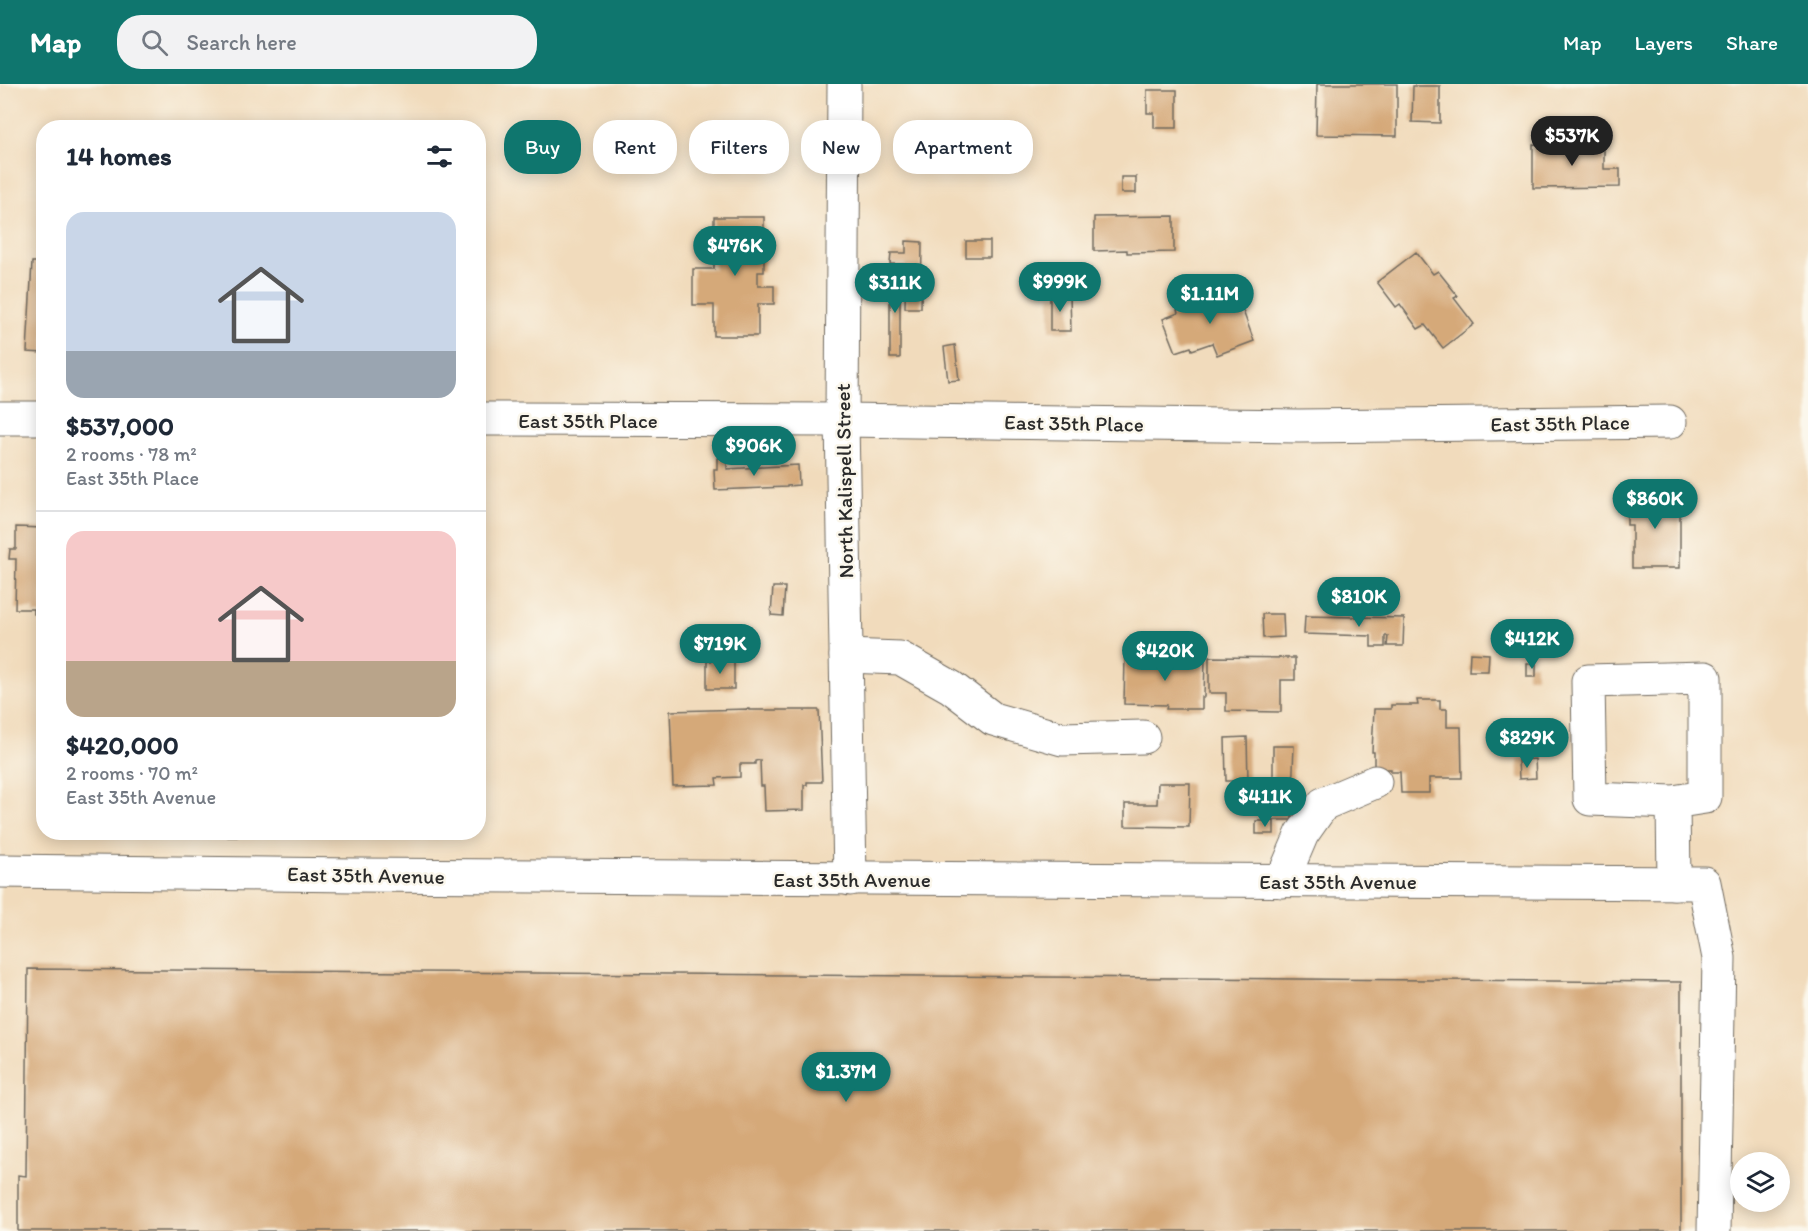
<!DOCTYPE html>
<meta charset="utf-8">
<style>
:root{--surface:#fff;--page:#f2f2f3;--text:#1f2937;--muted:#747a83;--line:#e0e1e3;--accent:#0f766e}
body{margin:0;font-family:Itim,sans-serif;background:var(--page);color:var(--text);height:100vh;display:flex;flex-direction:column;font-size:22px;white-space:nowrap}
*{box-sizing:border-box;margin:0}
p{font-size:20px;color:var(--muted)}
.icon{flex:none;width:33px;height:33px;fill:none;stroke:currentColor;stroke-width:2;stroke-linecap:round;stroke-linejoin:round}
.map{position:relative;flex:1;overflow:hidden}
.drawer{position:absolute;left:36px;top:36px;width:450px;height:720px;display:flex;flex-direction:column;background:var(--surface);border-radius:24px;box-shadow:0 3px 15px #0003}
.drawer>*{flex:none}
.top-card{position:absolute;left:504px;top:36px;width:570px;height:54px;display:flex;gap:12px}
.buttons{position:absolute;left:1730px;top:1068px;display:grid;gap:12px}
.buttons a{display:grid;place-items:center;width:60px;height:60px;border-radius:50%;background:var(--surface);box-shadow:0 3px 15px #0003;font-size:30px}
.price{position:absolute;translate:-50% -51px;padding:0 14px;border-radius:21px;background:var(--accent);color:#fff;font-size:20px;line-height:39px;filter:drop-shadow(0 2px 3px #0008)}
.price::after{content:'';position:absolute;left:50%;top:36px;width:18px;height:14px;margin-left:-9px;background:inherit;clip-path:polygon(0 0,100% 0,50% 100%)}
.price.active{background:#222;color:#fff}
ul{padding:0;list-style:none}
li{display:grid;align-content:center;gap:12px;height:318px;padding:0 30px}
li+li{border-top:2px solid var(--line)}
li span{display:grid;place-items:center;height:186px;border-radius:18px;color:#555}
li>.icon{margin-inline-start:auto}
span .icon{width:108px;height:108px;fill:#fffc;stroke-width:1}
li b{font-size:26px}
h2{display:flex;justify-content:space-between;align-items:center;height:72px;padding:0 30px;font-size:26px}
.pill{padding:0 21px;border-radius:24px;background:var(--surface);box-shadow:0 3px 15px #0003;font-size:21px;line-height:54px}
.pill.active{background:var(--accent);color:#fff}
header{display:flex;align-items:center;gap:36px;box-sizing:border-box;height:84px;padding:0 30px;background:var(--accent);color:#fff}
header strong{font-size:28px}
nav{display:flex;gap:33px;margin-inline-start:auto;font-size:21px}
.search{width:420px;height:54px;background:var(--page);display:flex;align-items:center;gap:15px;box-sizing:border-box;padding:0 21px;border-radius:24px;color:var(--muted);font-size:22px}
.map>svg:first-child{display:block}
.building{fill:#d5a979}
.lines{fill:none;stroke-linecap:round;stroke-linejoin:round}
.minor-casing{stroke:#70695e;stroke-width:35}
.minor{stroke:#fff;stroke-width:33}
.labels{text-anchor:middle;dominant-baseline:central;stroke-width:5;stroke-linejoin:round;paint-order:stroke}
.street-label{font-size:21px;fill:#2b2b2b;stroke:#fbf7ec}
</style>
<header>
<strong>Map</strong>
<div class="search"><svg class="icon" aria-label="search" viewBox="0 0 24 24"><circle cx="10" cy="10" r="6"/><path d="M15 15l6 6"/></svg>Search here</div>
<nav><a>Map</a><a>Layers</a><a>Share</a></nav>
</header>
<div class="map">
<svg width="1808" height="1147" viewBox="0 0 1808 1147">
<rect width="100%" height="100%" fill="#fbf7ec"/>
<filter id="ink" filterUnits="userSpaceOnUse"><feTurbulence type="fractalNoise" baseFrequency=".0167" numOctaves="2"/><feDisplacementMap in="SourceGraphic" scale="12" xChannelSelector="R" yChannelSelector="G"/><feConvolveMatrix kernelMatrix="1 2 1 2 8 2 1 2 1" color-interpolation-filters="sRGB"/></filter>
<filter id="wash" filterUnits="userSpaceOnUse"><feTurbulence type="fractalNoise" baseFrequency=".008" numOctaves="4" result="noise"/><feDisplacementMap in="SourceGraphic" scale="24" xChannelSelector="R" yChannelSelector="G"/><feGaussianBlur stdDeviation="1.35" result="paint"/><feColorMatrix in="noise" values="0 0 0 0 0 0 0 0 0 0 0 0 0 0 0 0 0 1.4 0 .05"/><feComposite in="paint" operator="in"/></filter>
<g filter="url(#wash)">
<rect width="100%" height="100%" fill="#f1dbbc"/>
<g id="blocks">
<g class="building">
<path d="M1317,0H1397V52L1316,51Z"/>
<path d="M1413,2H1440V39L1412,38Z"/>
<path d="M1147,6H1177V44H1154V29H1147Z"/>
<path d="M1533,60L1604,61V85H1620V103L1533,104Z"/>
<rect x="1121" y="93" width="15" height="16"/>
<path d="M1174,132V168L1127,169V166L1094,167V133Z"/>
<path d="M714,133H764V188H758V202H774V220H758V252H714V221H693V185H714Z"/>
<path d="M906,157L922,158L921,224H905L906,180H890L891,169H906Z"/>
<rect x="966" y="157" width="24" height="16"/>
<path d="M1416,168L1433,190L1438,187L1458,212L1454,214L1474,240L1443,264L1425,241L1418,245L1400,220L1396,223L1377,198Z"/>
<path d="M32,178H44V269L27,268Z"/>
<rect x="890" y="185" width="10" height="89"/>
<path d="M1235,205L1254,257L1217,271L1212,259L1192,266L1191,263L1176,268L1163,235L1178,229L1177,226Z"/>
<path d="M1050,211H1070L1071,247H1050Z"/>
<path d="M955,261L959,296L948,297L944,263Z"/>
<path d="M717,374H727V385L798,381L799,401L787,402V403L715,406L714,385H717Z"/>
<path d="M1680,408V484H1632V441H1627V424H1632V409Z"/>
<path d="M16,443L44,444L42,530H34V525H15L16,475H9L10,465H16Z"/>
<path d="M773,503H785L783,532L771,531Z"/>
<path d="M1262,530H1283L1284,553L1263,554Z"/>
<path d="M1305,532L1404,534L1403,562H1387L1388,552H1385V563H1371V552L1304,550Z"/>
<path d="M1470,569L1489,570L1488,587H1469Z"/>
<path d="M1125,573L1205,575L1204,613H1202V625H1166L1167,621L1124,620Z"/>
<path d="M1209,573L1295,574V596H1281V628L1226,627V609H1209Z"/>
<rect x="707" y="577" width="27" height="28"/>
<rect x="1527" y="580" width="9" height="13"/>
<path d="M1417,616H1440V625H1447V643H1461L1462,694H1429V709H1401L1400,688H1391V685H1387V688H1378L1374,686V668H1372L1374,625H1391V621H1418Z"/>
<path d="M749,625V626H819L822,698H807V701H804V726L765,727L764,702H761L760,676L755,677V680H740V693L716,694L717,701L673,702L670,627Z"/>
<path d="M1247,653L1248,697H1226L1225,654Z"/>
<path d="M1273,662H1294L1292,710H1274V702H1273Z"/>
<path d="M44,674V694L38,687V678Z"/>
<path d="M1535,675L1536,694L1519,695L1518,676Z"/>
<path d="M1158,699H1190L1189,743L1125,742V720H1157Z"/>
<rect x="1271" y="712" width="21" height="24"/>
<rect x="1256" y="737" width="18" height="13"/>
<rect x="228" y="748" width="9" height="5"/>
<path d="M28,885L1681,898V1147H18V1091L26,1092Z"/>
</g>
</g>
</g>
<g filter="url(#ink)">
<use href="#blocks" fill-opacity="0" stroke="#70695e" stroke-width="1.5"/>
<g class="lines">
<defs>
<g id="minor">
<path d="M844,0L842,336L850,795"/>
<path d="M0,334H44"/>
<path d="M478,335L842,336L1299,342L1670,338"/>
<path d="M846,572L900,574L951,603L993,635L1062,655L1143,653"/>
<path d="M1673,718L1705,713V594L1588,597L1590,715L1673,718L1674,799"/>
<path d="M0,787L355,791L1704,799L1719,874L1714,1147"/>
<path d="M1282,797L1302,750L1323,720L1375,698"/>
</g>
</defs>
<use href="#minor" class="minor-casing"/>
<use href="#minor" class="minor"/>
</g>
</g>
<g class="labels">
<g class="street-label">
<text x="588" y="336">East 35th Place</text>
<text transform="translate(1074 339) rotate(1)">East 35th Place</text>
<text transform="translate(1560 339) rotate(-1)">East 35th Place</text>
<text transform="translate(844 397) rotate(-91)">North Kalispell Street</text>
<text transform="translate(366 791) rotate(1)">East 35th Avenue</text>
<text x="852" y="795">East 35th Avenue</text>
<text x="1338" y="797">East 35th Avenue</text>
</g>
</g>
</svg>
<div class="buttons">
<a><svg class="icon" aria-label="layers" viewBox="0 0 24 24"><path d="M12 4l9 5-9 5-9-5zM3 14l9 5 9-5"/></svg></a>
</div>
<b class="price active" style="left:1572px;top:83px">$537K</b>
<b class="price" style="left:735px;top:193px">$476K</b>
<b class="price" style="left:1060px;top:229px">$999K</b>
<b class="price" style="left:895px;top:230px">$311K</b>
<b class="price" style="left:1210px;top:241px">$1.11M</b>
<b class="price" style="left:754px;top:393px">$906K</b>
<b class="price" style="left:1655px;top:446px">$860K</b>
<b class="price" style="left:1359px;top:544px">$810K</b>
<b class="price" style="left:1532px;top:586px">$412K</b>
<b class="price" style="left:720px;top:591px">$719K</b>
<b class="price" style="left:1165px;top:598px">$420K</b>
<b class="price" style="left:1527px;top:685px">$829K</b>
<b class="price" style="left:1265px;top:744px">$411K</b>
<b class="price" style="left:846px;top:1019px">$1.37M</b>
<div class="top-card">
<a class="pill active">Buy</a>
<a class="pill">Rent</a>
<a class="pill">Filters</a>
<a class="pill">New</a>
<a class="pill">Apartment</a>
</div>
<section class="drawer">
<h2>14 homes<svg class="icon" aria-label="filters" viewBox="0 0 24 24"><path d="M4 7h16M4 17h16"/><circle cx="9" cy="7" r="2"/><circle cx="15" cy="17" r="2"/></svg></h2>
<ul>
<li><span style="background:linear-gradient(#c9d6e8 75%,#9aa5b1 0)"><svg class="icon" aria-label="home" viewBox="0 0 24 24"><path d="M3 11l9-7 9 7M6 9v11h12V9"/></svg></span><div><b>$537,000</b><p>2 rooms · 78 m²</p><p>East 35th Place</p></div></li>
<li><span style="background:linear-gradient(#f6c9c9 70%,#b9a48a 0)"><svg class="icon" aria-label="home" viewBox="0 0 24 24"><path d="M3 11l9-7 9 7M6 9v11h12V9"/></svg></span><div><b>$420,000</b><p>2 rooms · 70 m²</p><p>East 35th Avenue</p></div></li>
</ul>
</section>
</div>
